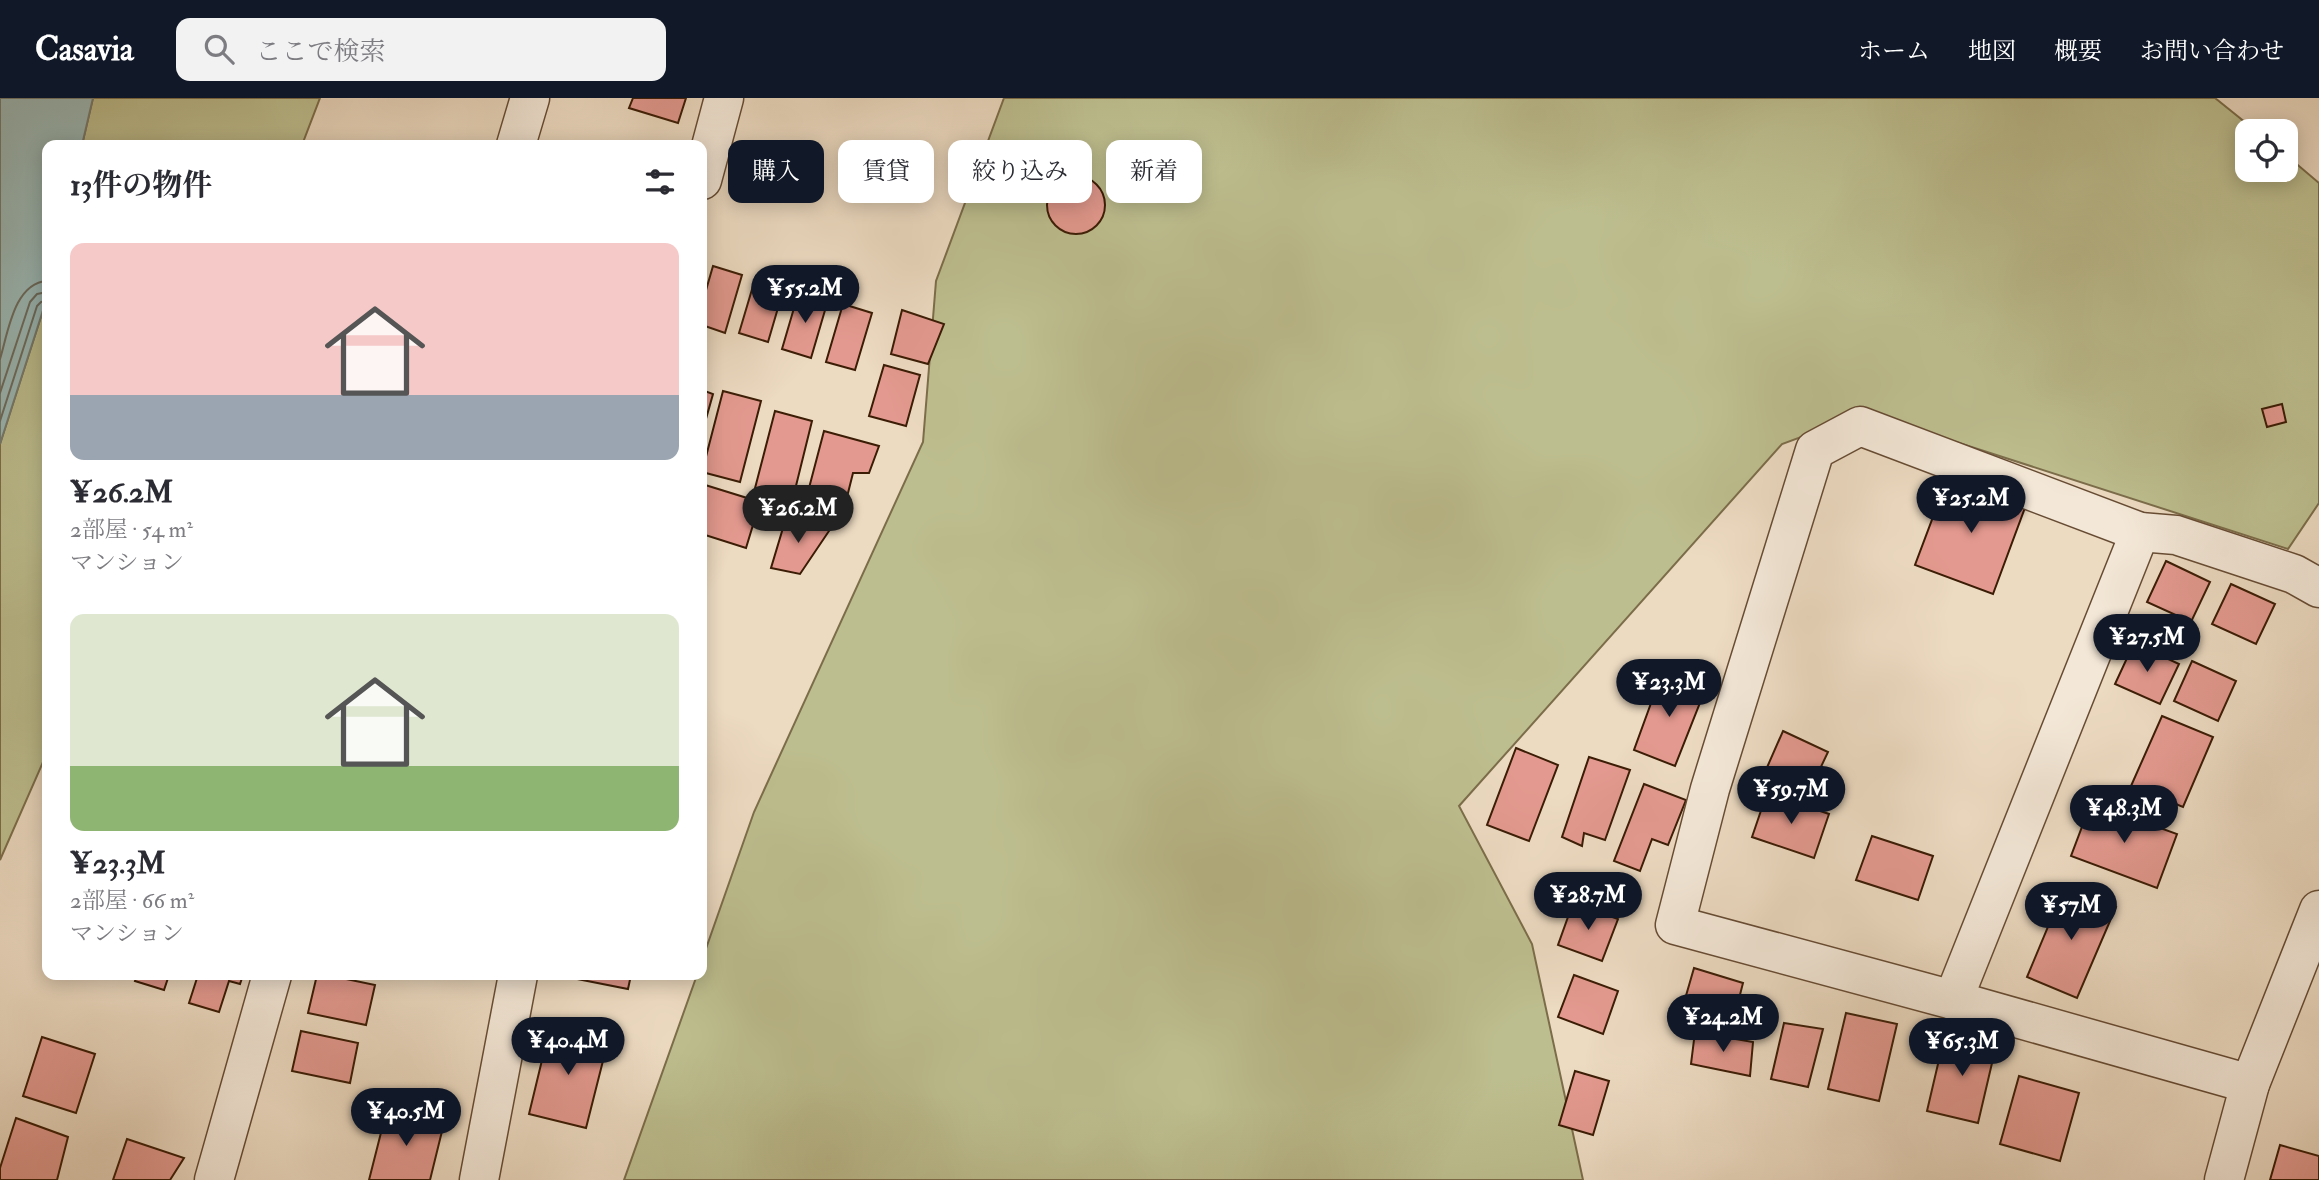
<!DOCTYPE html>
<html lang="ja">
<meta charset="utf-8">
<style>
:root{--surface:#fff;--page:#f2f2f3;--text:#2b2b33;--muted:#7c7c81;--accent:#111827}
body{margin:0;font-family:"IM FELL Double Pica","Noto Serif JP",serif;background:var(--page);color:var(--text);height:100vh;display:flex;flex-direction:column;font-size:26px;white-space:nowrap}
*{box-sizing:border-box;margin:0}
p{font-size:23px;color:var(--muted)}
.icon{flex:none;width:38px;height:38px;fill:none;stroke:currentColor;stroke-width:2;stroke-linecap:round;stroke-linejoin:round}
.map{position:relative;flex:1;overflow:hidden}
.drawer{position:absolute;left:42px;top:42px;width:665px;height:840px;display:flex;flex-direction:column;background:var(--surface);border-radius:14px;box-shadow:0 4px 18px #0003}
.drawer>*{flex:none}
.hud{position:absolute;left:728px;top:42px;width:665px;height:63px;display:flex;gap:14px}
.buttons{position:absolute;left:2235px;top:21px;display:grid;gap:14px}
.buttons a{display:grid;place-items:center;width:63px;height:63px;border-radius:14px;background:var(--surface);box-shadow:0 4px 18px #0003;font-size:35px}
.price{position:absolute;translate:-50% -60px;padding:0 16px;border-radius:24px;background:var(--accent);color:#fff;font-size:23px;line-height:46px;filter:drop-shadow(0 2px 4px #0008)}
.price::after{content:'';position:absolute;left:50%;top:42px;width:21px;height:16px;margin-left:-10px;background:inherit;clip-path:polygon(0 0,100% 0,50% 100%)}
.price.selected{background:#222;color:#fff}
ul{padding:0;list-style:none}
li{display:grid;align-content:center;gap:14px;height:371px;padding:0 28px}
li span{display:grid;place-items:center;height:217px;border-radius:14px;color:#555}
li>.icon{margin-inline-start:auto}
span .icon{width:126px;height:126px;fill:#fffc;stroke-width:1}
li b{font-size:30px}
h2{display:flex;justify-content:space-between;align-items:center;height:84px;padding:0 28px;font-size:30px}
.chip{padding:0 24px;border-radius:14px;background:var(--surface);box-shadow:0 4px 18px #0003;font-size:24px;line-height:63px}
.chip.selected{background:var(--accent);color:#fff}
header{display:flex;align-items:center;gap:42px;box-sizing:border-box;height:98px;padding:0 35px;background:var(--accent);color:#fff}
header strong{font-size:33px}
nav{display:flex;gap:38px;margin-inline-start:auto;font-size:24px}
.search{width:490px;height:63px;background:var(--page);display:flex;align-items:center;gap:18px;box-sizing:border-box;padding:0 24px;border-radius:14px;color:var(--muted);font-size:26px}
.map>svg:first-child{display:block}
.green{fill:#bdbe8f;stroke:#7c6d4a;stroke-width:2}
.water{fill:#9abab9;stroke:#747b71;stroke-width:2}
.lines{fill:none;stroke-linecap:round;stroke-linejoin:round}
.shore{stroke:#6a6b5f;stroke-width:2}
.building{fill:#e3998f;stroke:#3b1c05;stroke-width:2}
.minor-casing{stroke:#674c34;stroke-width:41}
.minor{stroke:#f3e7d7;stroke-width:38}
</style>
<header>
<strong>Casavia</strong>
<div class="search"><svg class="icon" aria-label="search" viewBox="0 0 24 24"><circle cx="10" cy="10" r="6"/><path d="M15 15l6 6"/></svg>ここで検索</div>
<nav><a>ホーム</a><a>地図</a><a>概要</a><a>お問い合わせ</a></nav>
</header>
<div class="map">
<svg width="2319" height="1082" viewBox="0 0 2319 1082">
<rect width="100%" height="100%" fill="#ecdac1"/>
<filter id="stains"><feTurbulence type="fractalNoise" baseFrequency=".00286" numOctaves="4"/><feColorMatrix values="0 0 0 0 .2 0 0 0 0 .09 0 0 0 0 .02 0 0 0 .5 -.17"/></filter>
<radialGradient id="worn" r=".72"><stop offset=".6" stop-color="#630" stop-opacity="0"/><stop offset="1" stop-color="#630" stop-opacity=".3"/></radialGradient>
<g class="green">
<path d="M93,0H320L302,47H82Z"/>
<path d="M1004,0H2215L2256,33H2247V72H2286V57L2319,85V405L2288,451L1866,315L1782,346L1459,708L1532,846L1583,1082H624L697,877H702V862L754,714L923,344L936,183Z"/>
<path d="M47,200V655L0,762V346Z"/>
</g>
<path class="water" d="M0,0H93L82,47H47V200L0,346Z"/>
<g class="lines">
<g class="shore">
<path d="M0,261C8,235 14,185 47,183"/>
<path d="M0,295L30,204L37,196L47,194"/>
<path d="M0,323L37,208L41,204L47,203"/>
</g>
</g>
<g class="building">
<path d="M633,0H686L678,25L629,10Z"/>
<circle cx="1076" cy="107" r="29"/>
<path d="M713,168L742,177L725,235L702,227V206Z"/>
<path d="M756,178L785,186L768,244L739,235Z"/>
<path d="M799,193L828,202L811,260L782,251Z"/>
<path d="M843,206L872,215L855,272L826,264Z"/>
<path d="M902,212L944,226L928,266L891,256Z"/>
<path d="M884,267L920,277L906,328L869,318Z"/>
<path d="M702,292L713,296L702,335Z"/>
<path d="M723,293L761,303L740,384L702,374Z"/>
<path d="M2282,306L2286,324L2267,329L2262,311Z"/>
<path d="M775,313L812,323L792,404L754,394Z"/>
<path d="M824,333L879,348L869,375H853L842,419L804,409Z"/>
<path d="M1948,379L2026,407L1993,496L1915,467Z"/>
<path d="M702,386L760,404L746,450L702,436Z"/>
<path d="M786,420L831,430L800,476L771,470Z"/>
<path d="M2166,463L2210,484L2191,524L2147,504Z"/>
<path d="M2231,486L2275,506L2256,546L2212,526Z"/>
<path d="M2134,545L2179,566L2160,606L2115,586Z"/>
<path d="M2192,563L2236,583L2218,623L2174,603Z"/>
<path d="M1662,575L1705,592L1675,668L1634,652Z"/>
<path d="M2162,618L2213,639L2183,709L2131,688Z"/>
<path d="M1783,633L1828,654L1809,694L1765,674Z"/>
<path d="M1516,650L1558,667L1529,743L1487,727Z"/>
<path d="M1589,659L1630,672L1605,742L1584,735L1582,748L1562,739Z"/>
<path d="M1644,686L1686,702L1668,747L1652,741L1640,773L1614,763Z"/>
<path d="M1767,695L1829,716L1814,760L1752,739Z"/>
<path d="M2091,705L2177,736L2157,790L2071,758Z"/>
<path d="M1872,738L1933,758L1918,802L1856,782Z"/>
<path d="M2065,788L2116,809L2077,900L2027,879Z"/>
<path d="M1573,805L1618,821L1602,863L1558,847Z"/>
<path d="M1694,870L1743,885L1732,928L1681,915Z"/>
<path d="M137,877H169L164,892L135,883Z"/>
<path d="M198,877H243L240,886L229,883L219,914L189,905Z"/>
<path d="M317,877H327L375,887L366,927L308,915Z"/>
<path d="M557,877H631L628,891Z"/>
<path d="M1574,877L1618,893L1603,936L1558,919Z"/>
<path d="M1846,915L1897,926L1879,1003L1828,991Z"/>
<path d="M1784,925L1823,931L1808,989L1771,981Z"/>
<path d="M550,929L608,943L586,1030L529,1016Z"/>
<path d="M301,933L358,945L350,985L292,973Z"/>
<path d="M1695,934L1753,944L1750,978L1691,966Z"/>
<path d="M1945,936L1996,948L1978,1025L1927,1013Z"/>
<path d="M42,939L95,956L76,1015L23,998Z"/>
<path d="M1575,973L1609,983L1593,1037L1559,1027Z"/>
<path d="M2019,978L2079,995L2060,1063L2000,1046Z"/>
<path d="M387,1011L444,1025L430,1082H369Z"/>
<path d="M16,1020L68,1039L57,1082H0V1070Z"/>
<path d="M127,1041L184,1060L170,1082H113Z"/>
<path d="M2280,1047L2319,1058V1082H2270Z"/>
</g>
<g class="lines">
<defs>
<g id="minor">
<path d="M516,47L530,0"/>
<path d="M702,82L724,0"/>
<path d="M1953,902L2140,434"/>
<path d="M2250,986L1953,902L1675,827L1710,691L1815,352L1860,328L2140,434L2176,437L2294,476L2319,490"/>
<path d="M214,1082L272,877"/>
<path d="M479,1082L518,877"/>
<path d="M2224,1082L2250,986L2319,812"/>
</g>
</defs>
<use href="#minor" class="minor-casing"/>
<use href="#minor" class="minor"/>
</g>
<rect width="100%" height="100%" filter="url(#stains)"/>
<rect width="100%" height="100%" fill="url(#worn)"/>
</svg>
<div class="buttons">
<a><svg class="icon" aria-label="locate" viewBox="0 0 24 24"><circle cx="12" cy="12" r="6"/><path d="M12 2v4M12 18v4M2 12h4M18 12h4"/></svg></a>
</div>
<b class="price" style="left:805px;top:227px">¥55.2M</b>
<b class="price" style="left:1971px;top:437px">¥25.2M</b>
<b class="price selected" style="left:798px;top:447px">¥26.2M</b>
<b class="price" style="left:2147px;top:576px">¥27.5M</b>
<b class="price" style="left:1669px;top:621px">¥23.3M</b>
<b class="price" style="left:1791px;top:728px">¥59.7M</b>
<b class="price" style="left:2124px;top:747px">¥48.3M</b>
<b class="price" style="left:1588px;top:834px">¥28.7M</b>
<b class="price" style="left:2071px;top:844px">¥57M</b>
<b class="price" style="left:1723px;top:956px">¥24.2M</b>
<b class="price" style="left:568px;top:979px">¥40.4M</b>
<b class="price" style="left:1962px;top:980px">¥65.3M</b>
<b class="price" style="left:406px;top:1050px">¥40.5M</b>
<div class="hud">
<a class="chip selected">購入</a>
<a class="chip">賃貸</a>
<a class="chip">絞り込み</a>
<a class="chip">新着</a>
</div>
<section class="drawer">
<h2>13件の物件<svg class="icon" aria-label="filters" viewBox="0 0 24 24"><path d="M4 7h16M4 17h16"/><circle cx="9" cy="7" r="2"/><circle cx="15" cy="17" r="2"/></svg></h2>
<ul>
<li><span style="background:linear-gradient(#f6c9c9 70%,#9aa5b1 0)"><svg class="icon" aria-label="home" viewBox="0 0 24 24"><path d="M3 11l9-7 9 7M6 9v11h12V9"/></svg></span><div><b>¥26.2M</b><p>2部屋 · 54 m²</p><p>マンション</p></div></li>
<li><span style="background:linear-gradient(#dfe7d0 70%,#8fb573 0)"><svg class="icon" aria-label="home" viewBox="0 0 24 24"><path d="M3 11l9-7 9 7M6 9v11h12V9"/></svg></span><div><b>¥23.3M</b><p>2部屋 · 66 m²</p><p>マンション</p></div></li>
</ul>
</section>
</div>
